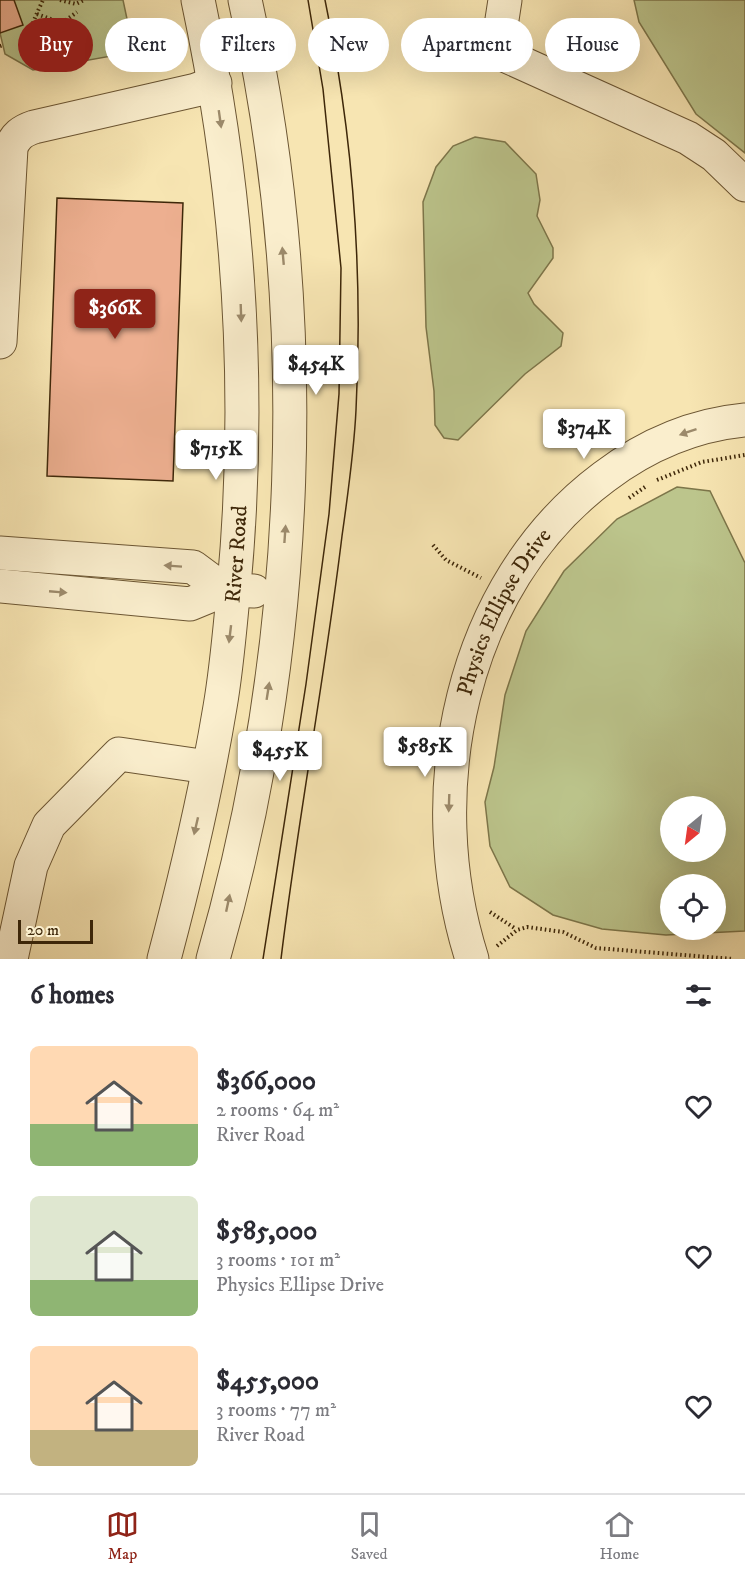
<!DOCTYPE html>
<meta charset="utf-8">
<style>
:root{--surface:#fff;--page:#f7f7f7;--text:#2b2b33;--muted:#7c7c81;--line:#e1e1e2;--accent:#8f2418}
body{margin:0;font-family:"IM FELL DW Pica",serif;background:var(--page);color:var(--text);height:100vh;display:flex;flex-direction:column;font-size:22px;white-space:nowrap}
*{box-sizing:border-box;margin:0}
p{font-size:20px;color:var(--muted)}
.icon{flex:none;width:33px;height:33px;fill:none;stroke:currentColor;stroke-width:2;stroke-linecap:round;stroke-linejoin:round}
.map{position:relative;height:959px;overflow:hidden}
.panel{display:flex;flex-direction:column;background:var(--surface);flex:1}
.panel>*{flex:none}
.top-card{position:absolute;left:18px;top:18px;width:710px;height:54px;display:flex;gap:12px}
.needle{width:39px;rotate:209deg}
.fabs{position:absolute;left:660px;top:796px;display:grid;gap:12px}
.fabs a{display:grid;place-items:center;width:66px;height:66px;border-radius:50%;background:var(--surface);box-shadow:0 6px 24px #0002;font-size:30px}
.scale{position:absolute;left:18px;bottom:15px;width:75px;box-sizing:border-box;padding-left:6px;border:3px solid #3e2709;border-top:0;font-size:16px;line-height:21px;white-space:nowrap;color:#3e2709;-webkit-text-stroke:4px #faeecd;paint-order:stroke}
.price{position:absolute;translate:-50% -51px;padding:0 14px;border-radius:6px;background:#fff;color:#222;font-size:20px;line-height:39px;filter:drop-shadow(0 2px 3px #0008)}
.price::after{content:'';position:absolute;left:50%;top:36px;width:18px;height:14px;margin-left:-9px;background:inherit;clip-path:polygon(0 0,100% 0,50% 100%)}
.price.active{background:var(--accent);color:#fff}
ul{padding:0;list-style:none}
li{display:flex;align-items:center;gap:18px;height:150px;padding:0 30px}
li span{display:grid;place-items:center;flex:none;width:168px;height:120px;border-radius:9px;color:#555}
li>.icon{margin-inline-start:auto}
span .icon{width:72px;height:72px;fill:#fffc;stroke-width:1}
li b{font-size:26px}
h2{display:flex;justify-content:space-between;align-items:center;height:72px;padding:0 30px;font-size:26px}
.tag{padding:0 21px;border-radius:27px;background:var(--surface);box-shadow:0 6px 24px #0002;font-size:21px;line-height:54px}
.tag.active{background:var(--accent);color:#fff}
.menu{display:flex;justify-content:space-around;align-items:center;height:84px;border-top:2px solid var(--line);background:var(--surface);font-size:16px;color:var(--muted)}
.menu a{display:grid;justify-items:center;gap:3px}
.menu .active{color:var(--accent)}
.map>svg:first-child{display:block}
.green{fill:#bcc58c;stroke:#7d764a;stroke-width:1.5;fill-rule:evenodd}
.building{fill:#edaf90;stroke:#3e2709;stroke-width:1.5}
.lines{fill:none;stroke-linecap:round;stroke-linejoin:round}
.minor-casing{stroke:#6c5633;stroke-width:35}
.path{stroke:#3e2709;stroke-width:4;stroke-dasharray:1.5 3;stroke-linecap:butt}
.minor{stroke:#faeecd;stroke-width:33}
.tram{stroke:#3e2709;stroke-width:1.5}
.oneway{fill:#9c8a6b}
.labels{text-anchor:middle;dominant-baseline:central;stroke-width:5;stroke-linejoin:round;paint-order:stroke}
.street-label{font-size:22px;fill:#3e2709;stroke:#faeecd}
</style>
<div class="map">
<svg width="745" height="959" viewBox="0 0 745 959">
<rect width="100%" height="100%" fill="#f7e5b2"/>
<filter id="stains"><feTurbulence type="fractalNoise" baseFrequency=".00333" numOctaves="4"/><feColorMatrix values="0 0 0 0 .2 0 0 0 0 .09 0 0 0 0 .02 0 0 0 .5 -.17"/></filter>
<radialGradient id="worn" r=".72"><stop offset=".6" stop-color="#630" stop-opacity="0"/><stop offset="1" stop-color="#630" stop-opacity=".3"/></radialGradient>
<g class="green">
<path d="M14,0H123L134,52L33,70L5,54L0,33Z"/>
<path d="M634,0H745V153L696,114L639,22Z"/>
<path d="M475,137L505,142L536,174L540,200L537,216L553,248V258L528,293L534,304L563,333L561,346L525,374L458,440L444,438L435,425L434,391L426,327L423,202L436,167L453,146Z"/>
<path d="M677,487L710,491L745,563V931L666,935L602,929L553,915L510,887L490,846L485,802L494,767L505,695L526,631L564,571L617,519ZM670,807H716V852H670ZM670,885H716V930H670Z"/>
</g>
<g class="building">
<path d="M0,0H14L23,25L0,33Z"/>
<path d="M57,198L183,203L173,481L47,476Z"/>
</g>
<g class="lines">
<defs>
<g id="minor">
<path d="M505,0L501,26L493,50L688,138L714,155L745,185"/>
<path d="M0,342L11,148C15,136 22,131 34,127L196,90L215,83"/>
<path d="M0,553L193,567L224,590"/>
<path d="M0,586L190,604L224,590L254,591"/>
<path d="M11,959L31,866L49,825L119,754L208,767"/>
<path id="s1" d="M164,959C186,876 206,792 220,707C227,667 230,626 234,586C252,390 239,193 198,0"/>
<path d="M213,959C302,650 315,314 245,0"/>
<path id="s2" d="M472,959C419,793 459,585 604,477C645,446 693,425 745,420"/>
</g>
</defs>
<use href="#minor" class="minor-casing"/>
<g class="path">
<path d="M60,0L76,4L84,0"/>
<path d="M37,14L62,23L69,40C59,68 28,59 31,32C32,22 39,9 43,0"/>
<path d="M62,23L77,12"/>
<path d="M0,46L3,45"/>
<path d="M657,480L702,462L745,455"/>
<path d="M629,498L645,487"/>
<path d="M433,545L446,560L481,578"/>
<path d="M490,912L516,929"/>
<path d="M497,946L517,930L527,927L563,932L596,948L733,959"/>
</g>
<use href="#minor" class="minor"/>
<g class="tram">
<path d="M263,959L306,684L329,514L339,394L341,268L323,89L308,0"/>
<path d="M281,959C298,818 325,677 342,536C348,494 354,452 356,410C363,273 353,134 325,0"/>
</g>
</g>
<defs><path id="oneway-solid" d="M-6-.8H1V-3.2L6.5 0L1 3.2V.8H-6Z" transform="scale(1.5)"/></defs>
<g class="oneway">
<use href="#oneway-solid" transform="translate(220 119) rotate(82)"/>
<use href="#oneway-solid" transform="translate(283 256) rotate(-95)"/>
<use href="#oneway-solid" transform="translate(241 313) rotate(88)"/>
<use href="#oneway-solid" transform="translate(688 432) rotate(161)"/>
<use href="#oneway-solid" transform="translate(285 534) rotate(-86)"/>
<use href="#oneway-solid" transform="translate(173 566) rotate(-176)"/>
<use href="#oneway-solid" transform="translate(58 592) rotate(5)"/>
<use href="#oneway-solid" transform="translate(230 634) rotate(97)"/>
<use href="#oneway-solid" transform="translate(268 691) rotate(-81)"/>
<use href="#oneway-solid" transform="translate(449 803) rotate(92)"/>
<use href="#oneway-solid" transform="translate(196 826) rotate(103)"/>
<use href="#oneway-solid" transform="translate(228 903) rotate(-78)"/>
</g>
<g class="labels">
<g class="street-label">
<text stroke="none"><textPath href="#s1" startOffset="412">River Road</textPath></text>
<text stroke="none"><textPath href="#s2" startOffset="360">Physics Ellipse Drive</textPath></text>
</g>
</g>
<rect width="100%" height="100%" filter="url(#stains)"/>
<rect width="100%" height="100%" fill="url(#worn)"/>
</svg>
<div class="fabs">
<a><svg class="needle" viewBox="-14 -14 28 28"><path d="M0-13l5 13h-10z" fill="#e53935"/><path d="M0 13l5-13h-10z" fill="#7c7c81"/></svg></a>
<a><svg class="icon" aria-label="locate" viewBox="0 0 24 24"><circle cx="12" cy="12" r="6"/><path d="M12 2v4M12 18v4M2 12h4M18 12h4"/></svg></a>
</div>
<div class="scale">20 m</div>
<b class="price active" style="left:115px;top:340px">$366K</b>
<b class="price" style="left:316px;top:396px">$454K</b>
<b class="price" style="left:584px;top:460px">$374K</b>
<b class="price" style="left:216px;top:481px">$715K</b>
<b class="price" style="left:425px;top:778px">$585K</b>
<b class="price" style="left:280px;top:782px">$455K</b>
<div class="top-card">
<a class="tag active">Buy</a>
<a class="tag">Rent</a>
<a class="tag">Filters</a>
<a class="tag">New</a>
<a class="tag">Apartment</a>
<a class="tag">House</a>
</div>
</div>
<section class="panel">
<h2>6 homes<svg class="icon" aria-label="filters" viewBox="0 0 24 24"><path d="M4 7h16M4 17h16"/><circle cx="9" cy="7" r="2"/><circle cx="15" cy="17" r="2"/></svg></h2>
<ul>
<li><span style="background:linear-gradient(#ffd9b3 65%,#8fb573 0)"><svg class="icon" aria-label="home" viewBox="0 0 24 24"><path d="M3 11l9-7 9 7M6 9v11h12V9"/></svg></span><div><b>$366,000</b><p>2 rooms · 64 m²</p><p>River Road</p></div><svg class="icon" aria-label="heart" viewBox="0 0 24 24"><path d="M12 20l-8-8c-3-5 5-10 8-4 3-6 11-1 8 4z"/></svg></li>
<li><span style="background:linear-gradient(#dfe7d0 70%,#8fb573 0)"><svg class="icon" aria-label="home" viewBox="0 0 24 24"><path d="M3 11l9-7 9 7M6 9v11h12V9"/></svg></span><div><b>$585,000</b><p>3 rooms · 101 m²</p><p>Physics Ellipse Drive</p></div><svg class="icon" aria-label="heart" viewBox="0 0 24 24"><path d="M12 20l-8-8c-3-5 5-10 8-4 3-6 11-1 8 4z"/></svg></li>
<li><span style="background:linear-gradient(#ffd9b3 70%,#c2b280 0)"><svg class="icon" aria-label="home" viewBox="0 0 24 24"><path d="M3 11l9-7 9 7M6 9v11h12V9"/></svg></span><div><b>$455,000</b><p>3 rooms · 77 m²</p><p>River Road</p></div><svg class="icon" aria-label="heart" viewBox="0 0 24 24"><path d="M12 20l-8-8c-3-5 5-10 8-4 3-6 11-1 8 4z"/></svg></li>
</ul>
</section>
<nav class="menu">
<a class="active"><svg class="icon" aria-label="map" viewBox="0 0 24 24"><path d="M3 6l6-2 6 2 6-2v14l-6 2-6-2-6 2zM9 4v14M15 6v14"/></svg>Map</a>
<a><svg class="icon" aria-label="saved" viewBox="0 0 24 24"><path d="M7 4h10v16l-5-4-5 4z"/></svg>Saved</a>
<a><svg class="icon" aria-label="home" viewBox="0 0 24 24"><path d="M3 11l9-7 9 7M6 9v11h12V9"/></svg>Home</a>
</nav>
